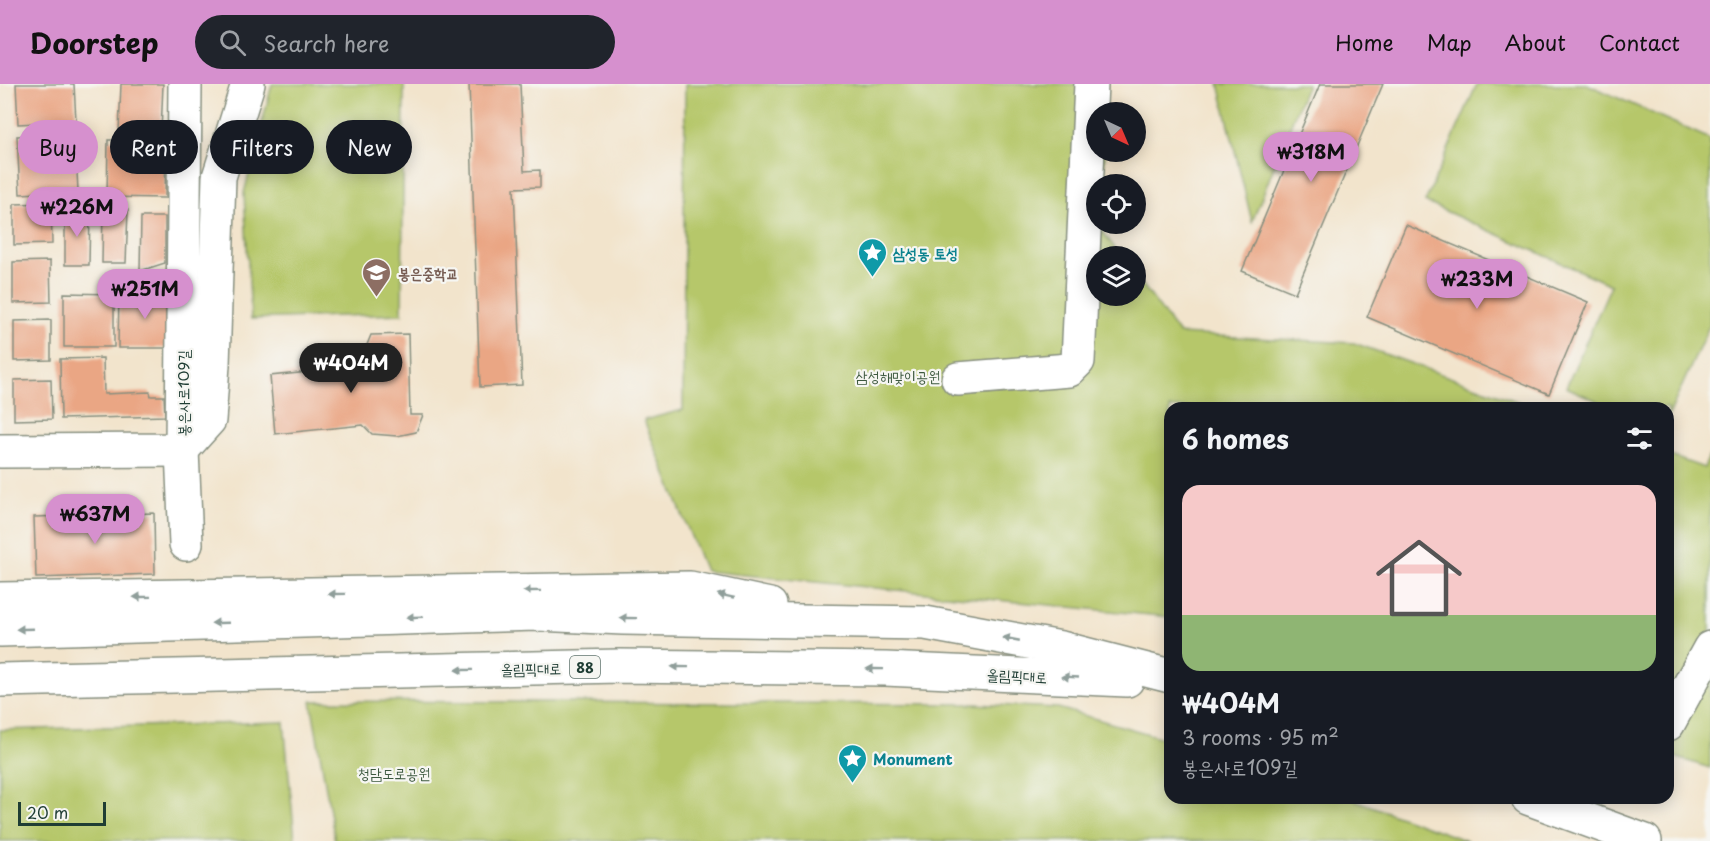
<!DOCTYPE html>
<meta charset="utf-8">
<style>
:root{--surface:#171b24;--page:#20242c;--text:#f1f3f6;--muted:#9ea1a6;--line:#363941;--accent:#d690ce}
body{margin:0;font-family:"Playpen Sans","Poor Story",sans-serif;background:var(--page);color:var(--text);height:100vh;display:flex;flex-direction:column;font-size:22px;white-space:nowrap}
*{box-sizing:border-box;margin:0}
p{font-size:20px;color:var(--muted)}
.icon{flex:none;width:33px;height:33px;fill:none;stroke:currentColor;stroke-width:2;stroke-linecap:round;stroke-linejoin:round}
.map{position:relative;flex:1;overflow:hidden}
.sheet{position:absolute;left:1164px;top:318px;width:510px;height:402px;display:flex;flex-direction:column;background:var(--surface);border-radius:18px;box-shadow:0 3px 15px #0003}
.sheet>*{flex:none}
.top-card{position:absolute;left:18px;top:36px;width:570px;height:54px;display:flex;gap:12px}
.needle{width:39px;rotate:136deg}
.fabs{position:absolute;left:1086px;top:18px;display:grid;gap:12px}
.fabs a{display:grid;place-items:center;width:60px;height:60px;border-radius:50%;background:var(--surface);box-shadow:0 3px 15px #0003;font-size:30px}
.scale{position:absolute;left:18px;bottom:15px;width:88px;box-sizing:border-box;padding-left:6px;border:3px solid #1f3d34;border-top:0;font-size:16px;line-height:21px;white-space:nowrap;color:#1f3d34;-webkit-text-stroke:4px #f6f6f2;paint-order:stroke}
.price{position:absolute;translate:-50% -51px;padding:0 14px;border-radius:21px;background:var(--accent);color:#111;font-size:20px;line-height:39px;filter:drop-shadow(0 2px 3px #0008)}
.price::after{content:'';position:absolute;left:50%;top:36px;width:18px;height:14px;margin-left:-9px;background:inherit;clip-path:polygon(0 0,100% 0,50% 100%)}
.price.active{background:#222;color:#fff}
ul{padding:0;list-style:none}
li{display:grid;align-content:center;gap:12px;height:318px;padding:0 18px}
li+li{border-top:2px solid var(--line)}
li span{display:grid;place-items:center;height:186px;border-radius:18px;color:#555}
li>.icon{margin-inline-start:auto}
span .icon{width:108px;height:108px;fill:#fffc;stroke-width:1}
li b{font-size:26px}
h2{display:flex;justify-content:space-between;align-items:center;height:72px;padding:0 18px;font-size:26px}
.pill{padding:0 21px;border-radius:27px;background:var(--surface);box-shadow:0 3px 15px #0003;font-size:21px;line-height:54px}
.pill.active{background:var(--accent);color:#111}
header{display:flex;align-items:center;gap:36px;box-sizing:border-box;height:84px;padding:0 30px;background:var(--accent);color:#111}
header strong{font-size:28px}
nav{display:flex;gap:33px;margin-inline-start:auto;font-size:21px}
.search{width:420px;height:54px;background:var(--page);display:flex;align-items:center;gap:15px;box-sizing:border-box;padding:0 21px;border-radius:33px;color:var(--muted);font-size:22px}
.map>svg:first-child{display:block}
.green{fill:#b6c76a;stroke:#6a824f;stroke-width:1.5}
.building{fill:#eaa684}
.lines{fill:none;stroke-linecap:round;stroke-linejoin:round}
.minor-casing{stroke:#889080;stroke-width:36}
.highway-casing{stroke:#889080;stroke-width:36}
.minor{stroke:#fff;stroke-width:33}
.highway{stroke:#fff;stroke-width:33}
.oneway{fill:#8f9e9a}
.labels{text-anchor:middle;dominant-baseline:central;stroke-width:4.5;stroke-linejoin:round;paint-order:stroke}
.shield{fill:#f6f6f2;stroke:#60746d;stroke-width:1.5}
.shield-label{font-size:14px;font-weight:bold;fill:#1f3d34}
.culture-label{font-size:15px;font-weight:bold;fill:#0d838f;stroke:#f6f6f2;text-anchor:start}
.education-label{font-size:15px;font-weight:bold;fill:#785e54;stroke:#f6f6f2;text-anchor:start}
.park-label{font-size:15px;fill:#3d593f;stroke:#f6f6f2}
.street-label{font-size:15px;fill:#1f3d34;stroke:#f6f6f2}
</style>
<header>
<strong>Doorstep</strong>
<div class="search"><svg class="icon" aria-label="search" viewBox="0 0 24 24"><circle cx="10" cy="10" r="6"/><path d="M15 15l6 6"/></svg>Search here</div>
<nav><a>Home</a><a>Map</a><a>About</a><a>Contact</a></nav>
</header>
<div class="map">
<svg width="1710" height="757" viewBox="0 0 1710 757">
<rect width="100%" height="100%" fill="#f6f6f2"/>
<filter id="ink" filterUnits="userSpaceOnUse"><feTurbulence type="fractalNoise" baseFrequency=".0167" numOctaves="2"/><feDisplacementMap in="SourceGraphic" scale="12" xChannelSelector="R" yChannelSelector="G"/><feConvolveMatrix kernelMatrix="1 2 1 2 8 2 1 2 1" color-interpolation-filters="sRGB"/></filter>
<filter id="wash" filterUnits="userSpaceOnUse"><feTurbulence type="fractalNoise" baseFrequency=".008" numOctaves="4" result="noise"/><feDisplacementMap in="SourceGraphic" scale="24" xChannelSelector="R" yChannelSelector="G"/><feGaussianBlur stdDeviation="1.35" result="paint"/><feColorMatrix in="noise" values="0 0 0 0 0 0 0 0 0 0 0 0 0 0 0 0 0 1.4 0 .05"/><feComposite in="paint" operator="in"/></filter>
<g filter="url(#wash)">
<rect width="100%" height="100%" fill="#f2e4cc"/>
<g class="green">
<path d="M272,0H404L402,230L251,235L244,109Z"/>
<path d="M685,0H1107L1096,68H1105L1103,100H1096V140H1102V147L1121,172H1096V212H1136V192L1179,250L1354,259L1536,324H1170V533L705,487L644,336L683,326Z"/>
<path d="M1219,0H1307L1252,138Z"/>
<path d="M1477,0H1587L1710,55V240L1668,333V324H1613L1566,303L1611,201L1425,118Z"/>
<path d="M1710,370V684L1668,671V371L1704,384Z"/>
<path d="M311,617L974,620L1058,624L1170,656V714H1349L1467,757H335Z"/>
<path d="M284,638L295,757H0V646Z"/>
</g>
<g id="blocks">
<g class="building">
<path d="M16,0H74L76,37L18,40Z"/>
<path d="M121,0H163L161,49L119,48Z"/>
<path d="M469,0H520L524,87L540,86V103L514,104L522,301L480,303Z"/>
<path d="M1320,0H1383L1295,209L1242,187Z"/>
<path d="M75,50L78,107L20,110L17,52Z"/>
<path d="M108,56H166L165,114L107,113Z"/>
<path d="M51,119L52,160L14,161V120Z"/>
<path d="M103,125L128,126L126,179H102Z"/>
<path d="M65,127H90L89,181H65Z"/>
<path d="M141,133H165V179L140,187Z"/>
<path d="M1406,141L1588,218L1549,310L1367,233Z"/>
<path d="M50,177L51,218L13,219V178Z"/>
<path d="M119,208L173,209L172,264H118Z"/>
<path d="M64,209L114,210V263H64Z"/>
<path d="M51,236V276L14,277V237Z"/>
<path d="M408,250L410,331H423L416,348L397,352L372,350L363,341L275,350L270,292L358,283L371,251Z"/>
<path d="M103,274L104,310L150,308L151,312H164L165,332L61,335L60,275Z"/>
<path d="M51,295L52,335L14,336V296Z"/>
<path d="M154,429L155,490L36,494L34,433Z"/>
</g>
</g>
</g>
<g filter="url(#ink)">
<use href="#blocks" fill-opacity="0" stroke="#889080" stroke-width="1.5"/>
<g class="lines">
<defs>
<g id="minor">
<path d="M185,0L182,366L186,460"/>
<path d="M958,295L1069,286L1078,277L1091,0"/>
<path d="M0,367L182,366L209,336L213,281L219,93L248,0"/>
<path d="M1668,640L1710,564"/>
</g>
<g id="highway">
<path d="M0,515L690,504L770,521"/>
<path d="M0,546L537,530L623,534L925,539L1061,564L1170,592"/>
<path d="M0,596L619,582L885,585L1127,596"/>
<path d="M1528,714L1645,757"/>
</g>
</defs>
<use href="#minor" class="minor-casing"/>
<use href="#highway" class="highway-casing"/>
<use href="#minor" class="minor"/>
<use href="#highway" class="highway"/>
</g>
<defs><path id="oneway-solid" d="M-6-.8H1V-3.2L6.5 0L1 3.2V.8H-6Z" transform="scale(1.5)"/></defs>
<g class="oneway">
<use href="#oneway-solid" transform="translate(532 507) rotate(179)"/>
<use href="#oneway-solid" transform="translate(337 510) rotate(179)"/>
<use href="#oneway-solid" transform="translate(726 512) rotate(-168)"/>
<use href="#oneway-solid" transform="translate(142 513) rotate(179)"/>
<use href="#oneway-solid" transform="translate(415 533) rotate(178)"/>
<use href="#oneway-solid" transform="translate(628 534) rotate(-179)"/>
<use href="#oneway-solid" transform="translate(220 539) rotate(178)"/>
<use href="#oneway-solid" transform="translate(25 545) rotate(178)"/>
<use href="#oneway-solid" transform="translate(1011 555) rotate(-169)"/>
<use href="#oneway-solid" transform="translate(680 583) rotate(-179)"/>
<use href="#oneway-solid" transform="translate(875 585) rotate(-179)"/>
<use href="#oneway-solid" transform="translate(464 586) rotate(179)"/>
<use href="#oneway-solid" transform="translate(1070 593) rotate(-177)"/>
</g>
</g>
<defs>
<symbol id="sight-pin" viewBox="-11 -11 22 30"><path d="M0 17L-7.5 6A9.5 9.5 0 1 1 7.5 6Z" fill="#0f9aa8" stroke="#f6f6f2"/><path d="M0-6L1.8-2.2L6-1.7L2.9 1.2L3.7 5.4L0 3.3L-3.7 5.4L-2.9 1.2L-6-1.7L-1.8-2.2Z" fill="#fff"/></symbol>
<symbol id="school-pin" viewBox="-11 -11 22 30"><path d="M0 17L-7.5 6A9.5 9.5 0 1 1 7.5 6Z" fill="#8d6e63" stroke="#f6f6f2"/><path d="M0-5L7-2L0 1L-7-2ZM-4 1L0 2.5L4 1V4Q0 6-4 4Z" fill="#fff"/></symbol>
</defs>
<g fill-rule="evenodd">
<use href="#sight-pin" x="856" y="152" width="33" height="45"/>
<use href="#school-pin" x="360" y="172" width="33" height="45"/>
<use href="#sight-pin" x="836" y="658" width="33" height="45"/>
</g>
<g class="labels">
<rect class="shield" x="570" y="572" width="30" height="22" rx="4.5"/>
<g class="shield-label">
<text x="585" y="583">88</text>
</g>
<g class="culture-label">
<text x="893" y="168">삼성동 토성</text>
<text x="873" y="674">Monument</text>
</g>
<g class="education-label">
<text x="398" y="188">봉은중학교</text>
</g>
<g class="park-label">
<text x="898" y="291">삼성해맞이공원</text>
<text x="394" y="688">청담도로공원</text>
</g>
<g class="street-label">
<text transform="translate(182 309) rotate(-90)">봉은사로109길</text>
<text transform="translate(531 584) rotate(-1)">올림픽대로</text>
<text transform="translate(1017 591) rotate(3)">올림픽대로</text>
</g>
</g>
</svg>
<div class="fabs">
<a><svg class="needle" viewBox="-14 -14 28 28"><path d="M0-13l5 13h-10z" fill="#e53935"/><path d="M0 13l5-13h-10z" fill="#9ea1a6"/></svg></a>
<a><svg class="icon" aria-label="locate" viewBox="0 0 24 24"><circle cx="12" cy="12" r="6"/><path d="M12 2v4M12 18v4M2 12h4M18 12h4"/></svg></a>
<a><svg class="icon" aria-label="layers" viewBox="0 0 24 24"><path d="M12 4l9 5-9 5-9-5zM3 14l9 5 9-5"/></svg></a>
</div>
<div class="scale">20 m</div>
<b class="price" style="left:1311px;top:99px">₩318M</b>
<b class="price" style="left:77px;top:154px">₩226M</b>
<b class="price" style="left:1477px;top:226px">₩233M</b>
<b class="price" style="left:145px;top:236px">₩251M</b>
<b class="price active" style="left:351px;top:310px">₩404M</b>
<b class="price" style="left:95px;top:461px">₩637M</b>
<div class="top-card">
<a class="pill active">Buy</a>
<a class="pill">Rent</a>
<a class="pill">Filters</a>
<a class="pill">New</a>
</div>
<section class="sheet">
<h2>6 homes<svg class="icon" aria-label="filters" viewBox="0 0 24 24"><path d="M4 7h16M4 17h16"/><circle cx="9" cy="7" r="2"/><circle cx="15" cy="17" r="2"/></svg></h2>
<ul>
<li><span style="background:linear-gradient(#f6c9c9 70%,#8fb573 0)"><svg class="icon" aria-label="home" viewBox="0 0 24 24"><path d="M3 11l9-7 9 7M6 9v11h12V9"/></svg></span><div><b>₩404M</b><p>3 rooms · 95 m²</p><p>봉은사로109길</p></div></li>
</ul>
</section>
</div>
